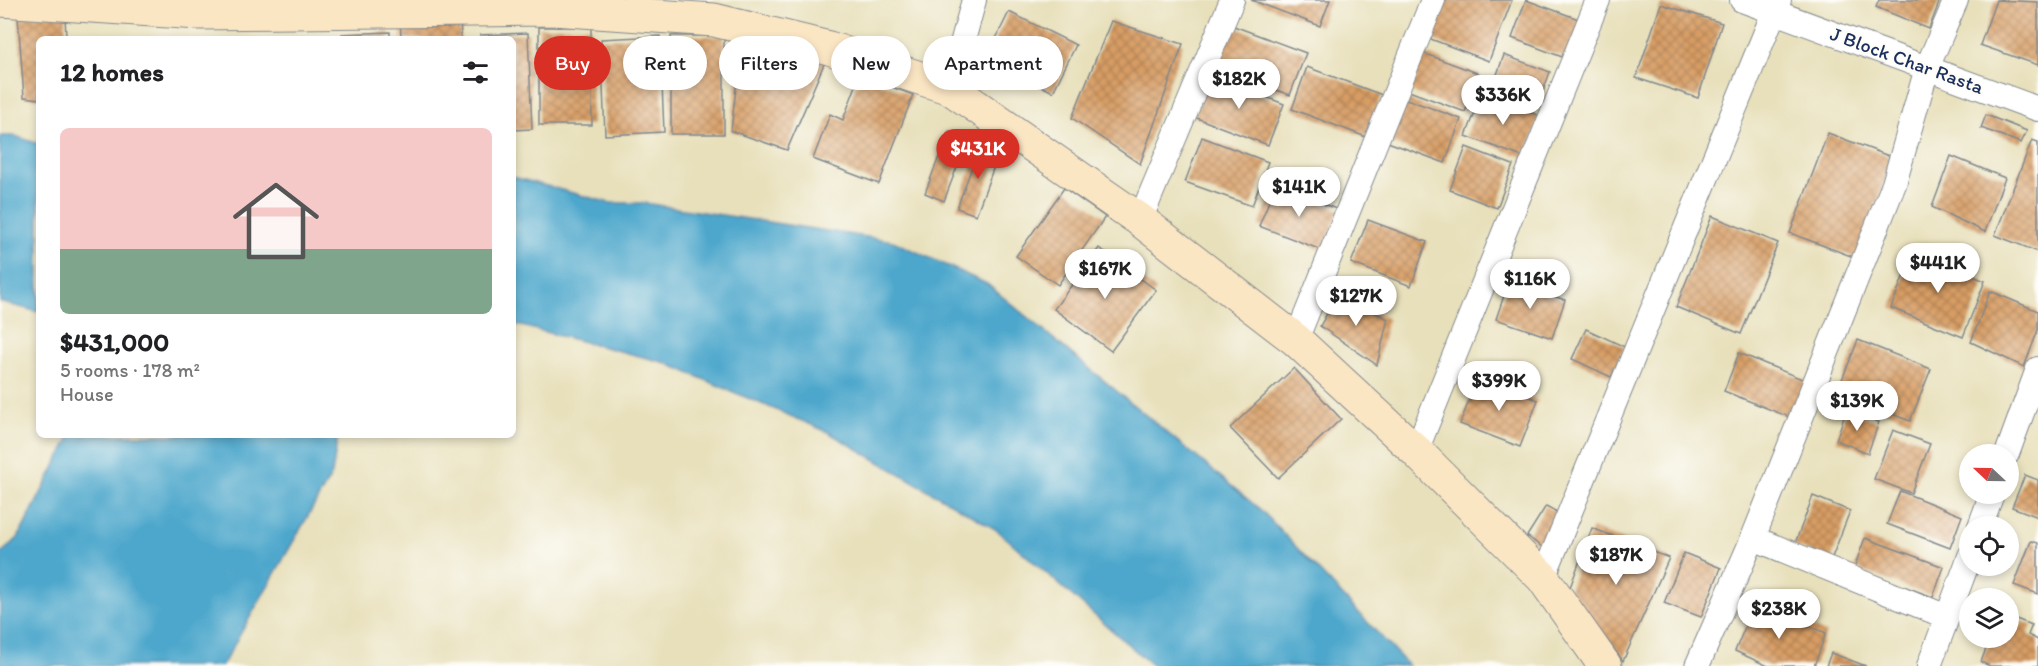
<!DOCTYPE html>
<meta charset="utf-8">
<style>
:root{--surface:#fff;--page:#f6f6f6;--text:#202124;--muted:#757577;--line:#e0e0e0;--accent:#d93025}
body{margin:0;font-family:Itim,sans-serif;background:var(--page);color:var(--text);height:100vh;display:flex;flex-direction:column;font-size:22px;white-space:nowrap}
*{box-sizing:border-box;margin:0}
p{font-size:20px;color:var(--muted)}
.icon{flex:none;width:33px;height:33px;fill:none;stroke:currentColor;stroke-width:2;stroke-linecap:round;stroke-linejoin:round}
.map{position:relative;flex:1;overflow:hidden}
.drawer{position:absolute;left:36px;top:36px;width:480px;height:402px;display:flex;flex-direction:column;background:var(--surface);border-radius:9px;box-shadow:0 3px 9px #0003}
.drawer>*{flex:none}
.top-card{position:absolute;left:534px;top:36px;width:570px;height:54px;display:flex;gap:12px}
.needle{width:39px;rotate:292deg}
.fabs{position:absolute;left:1959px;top:444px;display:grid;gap:12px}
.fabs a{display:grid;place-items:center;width:60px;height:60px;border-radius:50%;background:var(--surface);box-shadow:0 3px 9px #0003;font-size:30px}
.price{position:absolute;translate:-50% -51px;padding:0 14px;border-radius:21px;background:#fff;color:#222;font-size:20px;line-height:39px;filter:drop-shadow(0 2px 3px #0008)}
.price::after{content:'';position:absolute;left:50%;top:36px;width:18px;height:14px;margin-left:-9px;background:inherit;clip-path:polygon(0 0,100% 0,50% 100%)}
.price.active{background:var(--accent);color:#fff}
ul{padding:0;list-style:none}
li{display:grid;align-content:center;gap:12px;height:318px;padding:0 24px}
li+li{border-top:2px solid var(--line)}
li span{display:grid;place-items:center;height:186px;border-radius:9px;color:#555}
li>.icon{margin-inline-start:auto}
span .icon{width:108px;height:108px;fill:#fffc;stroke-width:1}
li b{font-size:26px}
h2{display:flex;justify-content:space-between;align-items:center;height:72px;padding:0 24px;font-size:26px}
.pill{padding:0 21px;border-radius:27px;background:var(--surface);box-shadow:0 3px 9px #0003;font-size:21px;line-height:54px}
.pill.active{background:var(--accent);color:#fff}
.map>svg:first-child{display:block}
.water{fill:#4ea7cc;stroke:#346b95;stroke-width:1.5}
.building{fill:url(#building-cross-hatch)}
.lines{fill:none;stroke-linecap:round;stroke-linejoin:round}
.street-casing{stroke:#82888c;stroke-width:26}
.secondary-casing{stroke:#82888c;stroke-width:35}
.street{stroke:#fff;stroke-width:24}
.secondary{stroke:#fbe6c4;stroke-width:33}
.labels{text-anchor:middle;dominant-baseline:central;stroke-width:4.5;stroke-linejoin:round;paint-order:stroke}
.street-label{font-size:20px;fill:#1b2f5e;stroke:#fdfcf7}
</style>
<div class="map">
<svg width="2038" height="666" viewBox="0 0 2038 666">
<defs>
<pattern id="building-cross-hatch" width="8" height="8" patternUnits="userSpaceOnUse" patternTransform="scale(1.5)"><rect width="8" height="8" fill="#d89d63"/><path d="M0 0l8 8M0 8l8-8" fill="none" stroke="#ae8055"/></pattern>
</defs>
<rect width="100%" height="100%" fill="#fdfcf7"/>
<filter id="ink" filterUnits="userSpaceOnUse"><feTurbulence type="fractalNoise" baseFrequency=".0167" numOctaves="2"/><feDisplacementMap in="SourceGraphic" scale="12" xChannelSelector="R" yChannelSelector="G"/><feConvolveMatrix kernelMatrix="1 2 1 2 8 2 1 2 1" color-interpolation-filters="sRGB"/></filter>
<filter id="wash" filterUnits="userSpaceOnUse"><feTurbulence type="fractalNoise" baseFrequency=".008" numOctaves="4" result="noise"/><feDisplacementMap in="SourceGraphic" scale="24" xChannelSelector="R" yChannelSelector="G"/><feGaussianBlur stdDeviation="1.35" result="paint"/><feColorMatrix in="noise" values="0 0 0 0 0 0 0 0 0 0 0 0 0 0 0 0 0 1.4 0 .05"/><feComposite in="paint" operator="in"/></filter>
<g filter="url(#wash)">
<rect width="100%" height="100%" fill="#e8e0bb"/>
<g class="water">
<path d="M0,136H15L39,144V312L0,302Z"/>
<path d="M513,177L610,203H644L893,241L987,284L1262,511L1409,666H1153L997,530L828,432L663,362L513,324Z"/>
<path d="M71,435H338L332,474L222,666H0V554L18,538Z"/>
</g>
<g id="blocks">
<g class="building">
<path d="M1251,0H1330L1320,26Z"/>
<path d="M1442,0H1512L1489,61L1428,38Z"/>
<path d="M1526,0L1584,21L1570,60L1512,38Z"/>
<path d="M1879,0H1940L1929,29L1876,7Z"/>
<path d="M1996,0L2038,2V65L1980,45Z"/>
<path d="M1661,4L1722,23L1698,98L1636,78Z"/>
<path d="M460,9L461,39H401L400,11Z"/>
<path d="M1009,12L1076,45L1053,92L986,59Z"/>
<path d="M65,14L66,39H39V99L24,97L18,17Z"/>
<path d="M1111,21L1183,44L1140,164L1072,118Z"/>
<path d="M1231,25L1306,53L1290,95L1215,67Z"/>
<path d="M539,27H591L592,125H539Z"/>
<path d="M743,29L827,57L787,150L731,131Z"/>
<path d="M390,32V39H342V34Z"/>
<path d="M528,33L532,129L513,130V39H480V35Z"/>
<path d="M660,36L664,132L605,135L601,39Z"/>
<rect x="671" y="36" width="53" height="98"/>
<path d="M1423,53L1480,74L1465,112L1409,91Z"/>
<path d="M1504,55L1550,72L1541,97L1495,80Z"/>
<path d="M1307,67L1382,95L1366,137L1292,109Z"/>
<path d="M860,75L913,95L879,184L813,159L830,114L843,120Z"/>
<path d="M1209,75L1284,104L1268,145L1194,117Z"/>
<path d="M1482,94L1540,116L1525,158L1466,136Z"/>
<path d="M1401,97L1461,119L1445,163L1385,141Z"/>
<path d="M1986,115L2027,131L2021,143L1981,128Z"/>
<path d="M949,131L968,138L944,201L925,193Z"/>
<path d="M1828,133L1894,158L1856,258L1790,233Z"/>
<path d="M1202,137L1268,162L1252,206L1185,182Z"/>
<path d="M2032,140L2038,142V252L1995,235Z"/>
<path d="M980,145L999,153L976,215L957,208Z"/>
<path d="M1466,147L1513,165L1497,208L1450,190Z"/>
<path d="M1951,156L2005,178L1985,232L1932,207Z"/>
<path d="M1275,186L1339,210L1324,251L1259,226Z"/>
<path d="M1064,188L1105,217L1058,285L1016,256Z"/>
<path d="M1712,216L1778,243L1741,334L1676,307Z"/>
<path d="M1368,220L1427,242L1411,286L1351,263Z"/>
<path d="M1099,248L1156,290L1111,351L1054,309Z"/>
<path d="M1913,252L1985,281L1963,337L1891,308Z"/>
<path d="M1509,281L1565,300L1552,338L1496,319Z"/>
<path d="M1990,291L2038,311V330L2024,367L1971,342Z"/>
<path d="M1338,294L1388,319L1377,365L1320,326Z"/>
<path d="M1586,329L1625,347L1611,377L1572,359Z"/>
<path d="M1858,340L1931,369L1910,421L1837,392Z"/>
<path d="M1739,353L1814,384L1799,421L1724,391Z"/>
<path d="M1294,368L1341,419L1278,478L1230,428Z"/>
<path d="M1478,377L1538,400L1520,447L1460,424Z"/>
<path d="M1846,411L1879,422L1868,453L1836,440Z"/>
<path d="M1893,430L1930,444L1911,493L1874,479Z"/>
<path d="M2025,475L2038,480V517L2012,507Z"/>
<path d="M1900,491L1962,516L1950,548L1887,524Z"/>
<path d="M1813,496L1850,511L1831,560L1794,546Z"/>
<path d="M1546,506L1564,516L1546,550L1527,536Z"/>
<path d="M1592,528L1669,558L1623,661L1569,590Z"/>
<path d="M1865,538L1944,567L1933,597L1854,568Z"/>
<path d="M2031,541L2038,543V594L2014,585Z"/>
<path d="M1684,553L1721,568L1701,617L1664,603Z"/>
<path d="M1755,603L1826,633L1814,666H1768L1735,651Z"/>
<path d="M2008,616L2032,625L2028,635L2038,640V666H1990L1981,662L1990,638H2008Z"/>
<path d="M1831,653L1866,666H1826Z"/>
</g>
</g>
</g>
<g filter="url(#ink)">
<use href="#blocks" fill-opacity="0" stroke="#82888c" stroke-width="1.5"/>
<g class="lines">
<defs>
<g id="street">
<path d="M1742,0L2038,109"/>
<path d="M950,88L974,0"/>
<path d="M1140,220L1232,0"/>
<path d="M1296,340L1433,0"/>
<path d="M1416,451L1598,0"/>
<path d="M2007,454L2038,369"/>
<path d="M1980,526L1992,494"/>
<path d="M1753,538L1947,617"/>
<path d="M1543,578L1779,0"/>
<path d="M1697,666L1753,538L1894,184L1927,68L1956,0"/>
<path d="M1929,666L1970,556"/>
</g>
<path id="secondary" d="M0,0L199,13L553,9L714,20L829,48L950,88L1140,220L1296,340L1416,451L1543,578L1605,666"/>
</defs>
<use href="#street" class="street-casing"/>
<use href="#secondary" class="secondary-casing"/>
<use href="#street" class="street"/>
<use href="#secondary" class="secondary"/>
</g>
</g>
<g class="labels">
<g class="street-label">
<text transform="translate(1907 60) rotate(20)">J Block Char Rasta</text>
</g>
</g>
</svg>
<div class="fabs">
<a><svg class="needle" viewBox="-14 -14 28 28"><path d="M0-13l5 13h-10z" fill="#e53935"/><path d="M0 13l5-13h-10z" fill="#757577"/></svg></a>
<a><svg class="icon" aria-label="locate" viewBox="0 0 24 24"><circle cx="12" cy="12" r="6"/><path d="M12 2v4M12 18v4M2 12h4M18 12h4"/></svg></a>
<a><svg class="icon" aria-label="layers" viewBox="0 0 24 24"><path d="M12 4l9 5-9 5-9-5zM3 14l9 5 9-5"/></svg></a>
</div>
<b class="price" style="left:1239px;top:110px">$182K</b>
<b class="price" style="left:1503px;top:126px">$336K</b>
<b class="price active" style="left:978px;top:180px">$431K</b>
<b class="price" style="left:1299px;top:218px">$141K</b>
<b class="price" style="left:1938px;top:294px">$441K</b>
<b class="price" style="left:1105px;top:300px">$167K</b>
<b class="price" style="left:1530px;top:310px">$116K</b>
<b class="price" style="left:1356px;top:327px">$127K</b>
<b class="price" style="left:1499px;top:412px">$399K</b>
<b class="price" style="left:1857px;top:432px">$139K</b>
<b class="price" style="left:1616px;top:586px">$187K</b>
<b class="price" style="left:1779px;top:640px">$238K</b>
<div class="top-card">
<a class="pill active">Buy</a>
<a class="pill">Rent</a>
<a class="pill">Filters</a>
<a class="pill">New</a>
<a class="pill">Apartment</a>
</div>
<section class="drawer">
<h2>12 homes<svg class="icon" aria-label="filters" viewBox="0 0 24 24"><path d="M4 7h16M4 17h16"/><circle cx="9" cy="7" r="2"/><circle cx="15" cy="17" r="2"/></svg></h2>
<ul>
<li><span style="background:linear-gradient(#f6c9c9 65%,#7fa58c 0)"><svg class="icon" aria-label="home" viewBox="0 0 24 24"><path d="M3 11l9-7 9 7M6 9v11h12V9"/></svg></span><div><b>$431,000</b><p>5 rooms · 178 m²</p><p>House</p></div></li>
</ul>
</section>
</div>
